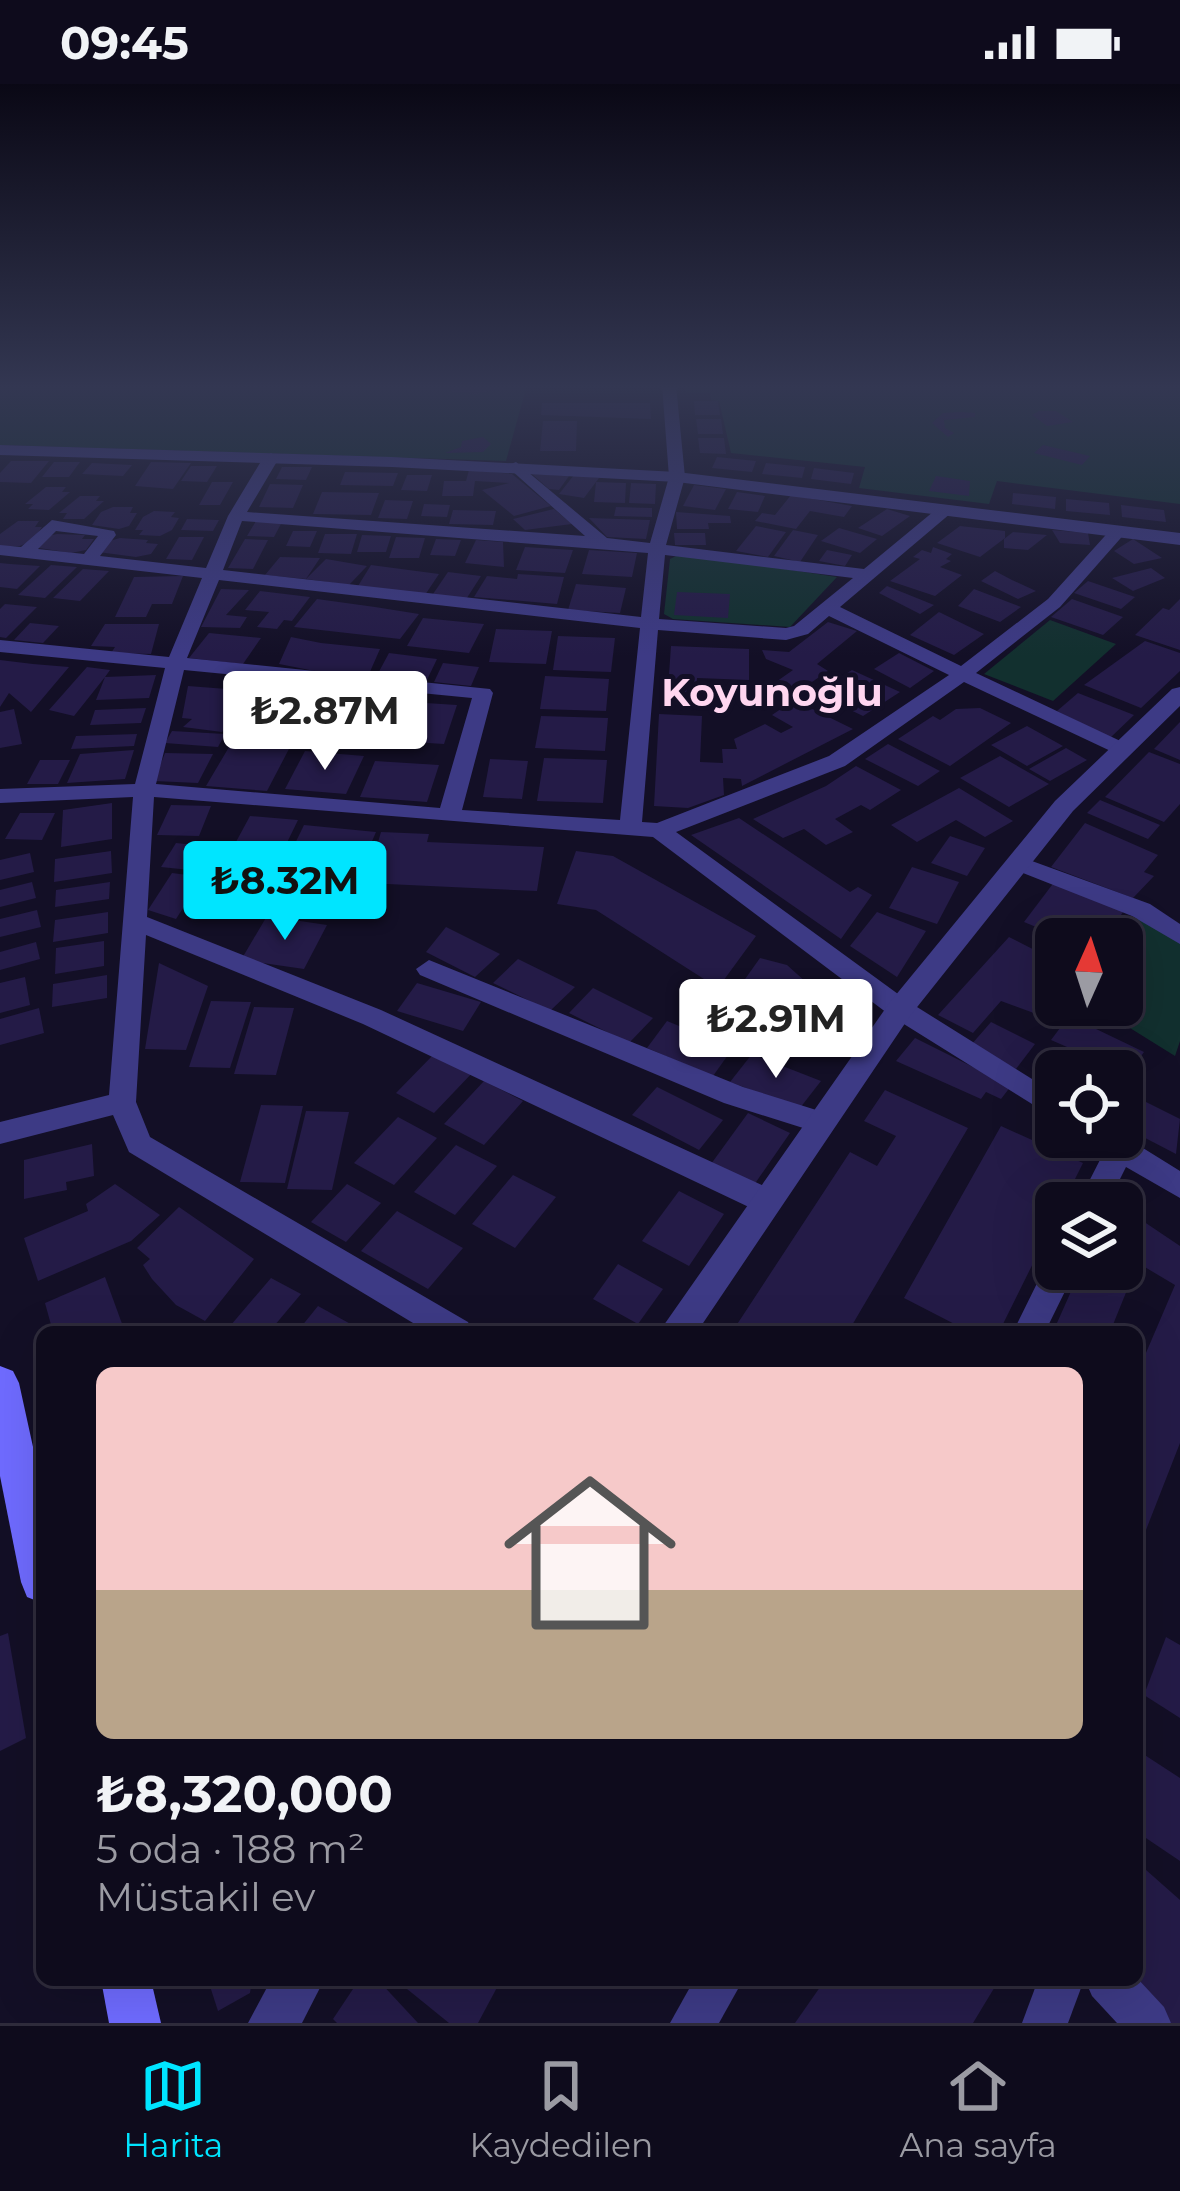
<!DOCTYPE html>
<html lang="tr">
<meta charset="utf-8">
<style>
:root{--surface:#0e0b1c;--page:#1c1929;--text:#f1f3f6;--muted:#9b9ba3;--line:#2e2b3b;--accent:#00e5ff}
body{margin:0;font-family:Montserrat,sans-serif;background:var(--page);color:var(--text);height:100vh;display:flex;flex-direction:column;font-size:45px;white-space:nowrap}
*{box-sizing:border-box;margin:0}
p{font-size:39px;color:var(--muted)}
.icon{flex:none;width:66px;height:66px;fill:none;stroke:currentColor;stroke-width:2;stroke-linecap:round;stroke-linejoin:round}
.map{position:relative;flex:1;overflow:hidden}
.sheet{position:absolute;left:36px;top:1242px;width:1107px;height:660px;display:flex;flex-direction:column;background:var(--surface);border-radius:18px;box-shadow:0 12px 48px #0002,0 0 0 3px var(--line)}
.sheet>*{flex:none}
.needle{width:78px;rotate:3deg}
.tools{position:absolute;left:1035px;top:834px;display:grid;gap:24px}
.tools a{display:grid;place-items:center;width:108px;height:108px;border-radius:18px;background:var(--surface);box-shadow:0 12px 48px #0002,0 0 0 3px var(--line);font-size:60px}
.price{position:absolute;translate:-50% -102px;padding:0 27px;border-radius:12px;background:#fff;color:#222;font-size:39px;line-height:78px;filter:drop-shadow(0 3px 6px #0008)}
.price::after{content:'';position:absolute;left:50%;top:72px;width:36px;height:27px;margin-left:-18px;background:inherit;clip-path:polygon(0 0,100% 0,50% 100%)}
.price.on{background:var(--accent);color:#111}
ul{padding:0;list-style:none}
li{display:grid;align-content:center;gap:24px;height:636px;padding:0 60px}
li span{display:grid;place-items:center;height:372px;border-radius:18px;color:#555}
li>.icon{margin-inline-start:auto}
span .icon{width:216px;height:216px;fill:#fffc;stroke-width:1}
li b{font-size:51px}
.status{display:flex;justify-content:space-between;align-items:center;height:84px;padding:0 60px;background:var(--surface);direction:ltr}
.status svg{height:33px;fill:currentColor}
.dock{display:flex;justify-content:space-around;align-items:center;height:168px;border-top:3px solid var(--line);background:var(--surface);font-size:33px;color:var(--muted)}
.dock a{display:grid;justify-items:center;gap:6px}
.dock .on{color:var(--accent)}
.map>svg:first-child{display:block}
.green{fill:#12302f}
.building{fill:#241b47}
.lines{fill:none;stroke-linecap:round;stroke-linejoin:round}
.minor{fill:#3d3a85;fill-rule:evenodd}
.tertiary{fill:#3d3a85;fill-rule:evenodd}
.secondary{fill:#6f6bff;fill-rule:evenodd}
.labels{text-anchor:middle;dominant-baseline:central;stroke-width:10;stroke-linejoin:round;paint-order:stroke}
.far-district-label{font-size:39px;font-weight:bold;fill:#ffd6f0;stroke:#130f26}
</style>
<div class="status"><b>09:45</b><svg viewBox="0 0 49 12"><path d="M0 12V9h3v3zM5 12V6h3v6zM10 12V3h3v9zM15 12V0h3v12zM26 1h20v11H26zM47 4h2v5h-2z"/></svg></div>
<div class="map">
<svg width="1180" height="1939" viewBox="0 0 1180 1939">
<rect width="100%" height="100%" fill="#130f26"/>
<g class="green">
<path d="M0,301H527L506,377L0,361Z"/>
<path d="M685,301H1180V420L997,397L989,420L859,404L865,383L731,369L719,317L711,316L710,309L686,308Z"/>
<path d="M682,469L837,493L790,543L673,535L664,530L670,475Z"/>
<path d="M1050,536L1116,560L1053,617L984,590Z"/>
<path d="M1144,821L1180,842V957L1175,972L1093,921H1122L1121,855Z"/>
</g>
<g class="building">
<path d="M449,301H502L505,304L476,310L453,308Z"/>
<path d="M694,317H718L720,331H695Z"/>
<path d="M542,319H650L651,335L541,331Z"/>
<path d="M1039,327H1056L1073,338L1047,342L1032,331Z"/>
<path d="M943,329L960,328L975,329V333L944,336L945,344L954,349L948,353L932,339Z"/>
<path d="M696,335H721L723,350H698Z"/>
<path d="M543,337H577L576,367H540Z"/>
<path d="M483,353L491,360L483,368L445,369L461,363L462,357Z"/>
<path d="M698,354H724L726,370L700,369Z"/>
<path d="M1043,361L1090,372L1082,381L1034,369Z"/>
<path d="M717,373L756,377L752,388L712,384Z"/>
<path d="M11,377H49L31,399L0,398V389Z"/>
<path d="M54,378H80L69,393H42Z"/>
<path d="M151,378L191,379L173,405L135,402Z"/>
<path d="M92,379L132,381L123,392L82,390Z"/>
<path d="M766,379L805,383L802,394L762,390Z"/>
<path d="M191,382H217L207,398L181,397Z"/>
<path d="M282,383H312L306,396L276,395Z"/>
<path d="M814,384L854,389L851,400L811,395Z"/>
<path d="M469,386L512,390L551,422L514,432L482,406L509,399L475,397L473,412H442L444,397H466Z"/>
<path d="M345,388L398,389L393,402L340,401Z"/>
<path d="M532,390L569,392L559,406L549,405Z"/>
<path d="M407,391H432L427,407L401,406Z"/>
<path d="M574,391L599,394L584,414L559,410Z"/>
<path d="M936,392L970,397L969,412L929,407Z"/>
<path d="M212,398H233L220,421H199Z"/>
<path d="M596,398L626,399L625,419L594,418Z"/>
<path d="M631,399L656,400L655,420L629,419Z"/>
<path d="M270,400L303,401L293,424L259,423Z"/>
<path d="M694,401L726,405L715,426L683,422Z"/>
<path d="M46,403H66L62,408H70L49,426L28,425L33,420H25Z"/>
<path d="M322,408L379,409L371,431L313,430Z"/>
<path d="M737,408L765,412L758,428L728,425Z"/>
<path d="M1013,409L1056,413L1055,425L1012,420Z"/>
<path d="M791,411L852,422L844,433L810,427L796,445L755,437L762,429L775,431Z"/>
<path d="M80,412H100L96,417H104L84,435H63L67,429H59Z"/>
<path d="M1066,415L1109,419L1110,431L1066,427Z"/>
<path d="M385,416L413,417L407,435L378,434Z"/>
<path d="M424,420L450,421L447,433L421,432Z"/>
<path d="M1121,421L1164,426L1166,438L1122,433Z"/>
<path d="M113,423H133L130,429H137L129,442L119,445L92,441L101,428Z"/>
<path d="M616,423L652,424V433L614,432Z"/>
<path d="M554,425L572,440L525,446L513,435Z"/>
<path d="M887,425L910,432L882,452L858,444Z"/>
<path d="M453,426L496,427L493,441L449,440Z"/>
<path d="M154,427L175,428L171,433L179,434L172,446L160,452L139,451L143,446H135L143,433Z"/>
<path d="M676,428L730,432L731,439H708L709,445H677Z"/>
<path d="M589,434L650,436L646,455L607,453Z"/>
<path d="M187,435L219,436L213,447L181,446Z"/>
<path d="M18,437H39L35,443H42L33,456L20,462H0V450Z"/>
<path d="M256,437L282,438L274,453L247,452Z"/>
<path d="M756,442L786,448L768,473L736,467Z"/>
<path d="M960,442L1005,447V454L980,473L937,459Z"/>
<path d="M839,444L877,455L860,469L821,457Z"/>
<path d="M793,446L818,451L800,478L774,472Z"/>
<path d="M1052,446L1088,449L1090,461L1060,459Z"/>
<path d="M293,447H317L310,463L286,462Z"/>
<path d="M1013,448L1047,451L1028,466L1004,464V455Z"/>
<path d="M674,449H705L706,461H675Z"/>
<path d="M57,450L85,451L82,455H94L86,466L71,469L33,463L42,453Z"/>
<path d="M325,450H357L351,470L318,469Z"/>
<path d="M362,451L391,452L386,468H357Z"/>
<path d="M179,453H204L192,476L166,475Z"/>
<path d="M396,453L425,454L419,474H389Z"/>
<path d="M120,454L148,456L146,459L158,460L151,470L136,473L98,468L106,458Z"/>
<path d="M245,455L268,456L253,485L228,484Z"/>
<path d="M436,455L461,456L455,472L430,471Z"/>
<path d="M1133,455L1162,474L1134,480L1114,467Z"/>
<path d="M476,456L503,458L504,483L465,479Z"/>
<path d="M525,463L573,466L565,489L516,486Z"/>
<path d="M933,463L952,470L946,475L951,477L940,483L962,491L935,512L890,497L920,475L913,473L922,466L931,469Z"/>
<path d="M589,466L637,469L632,493L582,490Z"/>
<path d="M827,466L852,471L845,482L819,477Z"/>
<path d="M280,473L320,474L306,495L265,491Z"/>
<path d="M326,475L367,482L349,501L306,495Z"/>
<path d="M0,479L10,480L40,482L17,505L0,503Z"/>
<path d="M51,481L77,483L45,514L18,511Z"/>
<path d="M371,481L439,490L425,511L358,502Z"/>
<path d="M1151,484L1165,494L1133,507L1112,494Z"/>
<path d="M83,485L109,487L80,517L53,514Z"/>
<path d="M995,487L1012,496L1036,507L1018,515L981,497Z"/>
<path d="M448,488L481,492L465,517L431,513Z"/>
<path d="M518,490L564,493L557,520L474,513L487,492L517,495Z"/>
<path d="M183,492L172,520H152L146,533H115L134,493Z"/>
<path d="M1088,497L1135,513L1121,525L1074,509Z"/>
<path d="M576,500L626,504L620,529L568,526Z"/>
<path d="M887,502L934,521L920,530L879,509Z"/>
<path d="M221,505L249,506L226,531L247,533L240,544L201,543Z"/>
<path d="M974,505L1021,523L1000,538L958,522Z"/>
<path d="M260,507L310,513L292,537L284,536L277,545L257,543L269,528L245,526Z"/>
<path d="M677,508L730,510L728,534L674,531Z"/>
<path d="M317,515L375,523L419,530L400,555L294,543Z"/>
<path d="M1072,515L1123,533L1103,551L1051,533Z"/>
<path d="M1180,515V566L1135,551L1163,524L1169,526Z"/>
<path d="M5,520L37,523L6,554L0,553V525Z"/>
<path d="M939,528L984,550L954,571L910,551Z"/>
<path d="M423,534L484,540L469,569L407,562Z"/>
<path d="M828,538L857,547L817,580L828,587L793,611L773,600L793,586L766,575L762,566L789,568Z"/>
<path d="M30,539L59,542L43,559L14,556Z"/>
<path d="M105,540H159L151,570L111,569L115,563L91,562Z"/>
<path d="M496,545L552,547L546,580L489,578Z"/>
<path d="M209,549L261,554L243,580L189,574Z"/>
<path d="M558,552L615,554L611,588L553,586Z"/>
<path d="M291,553L321,559L380,565L369,590L335,591L279,580Z"/>
<path d="M1145,557L1180,569V587L1141,624L1084,601Z"/>
<path d="M671,562L749,565V596L697,594L696,621L667,619Z"/>
<path d="M389,569L437,575L425,600L375,595Z"/>
<path d="M899,569L934,587L910,604L874,585Z"/>
<path d="M0,576L33,580L69,583L31,628L9,609L0,623Z"/>
<path d="M443,579L479,583L471,602L434,598Z"/>
<path d="M87,583L110,586L105,593L156,591L149,614L96,616L105,593L74,632L49,626Z"/>
<path d="M852,586L900,608L863,632L815,609Z"/>
<path d="M545,592L609,595L606,627L540,625Z"/>
<path d="M188,602L265,608L247,639H230L222,648L183,643L192,635L182,634Z"/>
<path d="M1078,609L1134,631L1110,654L1057,627Z"/>
<path d="M293,610L355,614L338,651L275,646Z"/>
<path d="M363,615L457,621L444,660L347,654Z"/>
<path d="M794,616L853,645L742,702L741,695L723,694L724,711L688,724L654,722L659,630L702,632L700,678L723,679L722,665H737L734,655L765,640L781,649L793,643L772,631Z"/>
<path d="M146,624L141,639L90,641L95,626Z"/>
<path d="M980,624L1011,639L950,682L898,655L933,632L940,636L956,625Z"/>
<path d="M14,625L22,660L0,664V628Z"/>
<path d="M541,632L608,634L605,667L535,664Z"/>
<path d="M1180,638V676L1154,665Z"/>
<path d="M1027,642L1063,662L1027,682L991,661Z"/>
<path d="M172,647L225,650L218,663L165,659Z"/>
<path d="M137,650L134,662L71,665L76,652Z"/>
<path d="M232,658L290,663L267,707L206,702Z"/>
<path d="M888,660L940,687L918,702L865,675Z"/>
<path d="M1066,664L1087,676L1050,697L1029,685Z"/>
<path d="M134,666L125,695L67,699L80,670Z"/>
<path d="M305,667L364,672L346,710L285,705Z"/>
<path d="M1149,668L1180,680V720L1164,738L1105,713Z"/>
<path d="M165,669L213,670L198,699L154,697Z"/>
<path d="M1000,672L1049,700L1009,723L960,694Z"/>
<path d="M544,674L607,676L603,719L537,717Z"/>
<path d="M490,675L528,677L522,715L483,713Z"/>
<path d="M40,676H70L58,700H27Z"/>
<path d="M375,677L439,681L427,718L360,713Z"/>
<path d="M856,682L901,706L870,726L861,721L835,735L853,748L826,761L804,745L783,754L753,735L826,702Z"/>
<path d="M959,704L1013,737L985,753L956,736L917,758L891,741Z"/>
<path d="M1100,716L1160,741L1148,755L1087,729Z"/>
<path d="M112,719V755L61,763L63,726Z"/>
<path d="M171,721L211,722L199,752L157,751Z"/>
<path d="M20,729H55L42,756L5,755Z"/>
<path d="M250,732L298,736L280,773L230,769Z"/>
<path d="M739,734L850,808L858,803L872,811L841,855L691,751Z"/>
<path d="M1085,739L1158,771L1144,788L1154,792L1133,814L1051,783Z"/>
<path d="M304,741L376,748L361,783L287,776Z"/>
<path d="M381,748L429,750L427,758L544,763L537,807L366,799Z"/>
<path d="M950,752L985,764L967,792L931,779Z"/>
<path d="M176,759L222,764L209,788L161,783Z"/>
<path d="M111,767L112,789L54,798L55,775Z"/>
<path d="M576,767L613,772L756,852L718,904L596,826L557,820Z"/>
<path d="M30,769L34,788L0,796V776Z"/>
<path d="M912,783L959,798L937,840L889,824Z"/>
<path d="M172,789L203,793L176,835L148,826Z"/>
<path d="M292,795L358,797L350,825L283,823Z"/>
<path d="M1055,797L1125,825L1105,855H1065L1024,838Z"/>
<path d="M32,798L36,814L0,823V806Z"/>
<path d="M110,798L109,815L55,823L56,806Z"/>
<path d="M37,826L41,843L0,853V835Z"/>
<path d="M108,828V849L53,858L55,836Z"/>
<path d="M877,828L926,847L897,893L850,862Z"/>
<path d="M267,832L327,841L304,885L241,876Z"/>
<path d="M446,843L500,870L475,893L426,868Z"/>
<path d="M1009,853L1056,877V921H1061L1053,936L1001,917L973,949L938,931Z"/>
<path d="M104,857V882L55,890L56,864Z"/>
<path d="M36,858L40,875L0,886V868Z"/>
<path d="M760,874L787,881L847,935L803,970L733,912Z"/>
<path d="M518,875L575,903L550,927L493,899Z"/>
<path d="M159,879L208,902L186,966L145,965Z"/>
<path d="M107,891V914L52,923L53,900Z"/>
<path d="M25,893L30,921L0,929V899Z"/>
<path d="M417,899L481,918L463,947L397,927Z"/>
<path d="M593,904L653,934L629,959L569,929Z"/>
<path d="M211,917L251,918L230,984L189,983Z"/>
<path d="M254,923L294,924L276,991L234,990Z"/>
<path d="M39,924L44,949L0,961V935Z"/>
<path d="M1069,932L1144,968L1126,993L1122,987L1051,956Z"/>
<path d="M667,937L733,964L713,992L647,964Z"/>
<path d="M991,938L1035,960L1016,985L971,961Z"/>
<path d="M915,954L1011,1002L1001,1015L986,1008L981,1015L896,977Z"/>
<path d="M436,968L474,987L434,1029L396,1009Z"/>
<path d="M752,970L821,997L800,1024L730,998Z"/>
<path d="M1054,970L1087,987H1056V1007L1035,996Z"/>
<path d="M484,997L523,1017L484,1061L444,1040Z"/>
<path d="M657,1003L723,1036L699,1066L632,1031Z"/>
<path d="M885,1006L968,1044L848,1248H732L850,1068L877,1082L896,1052L864,1037Z"/>
<path d="M1144,1017L1180,1035L1176,1070L1126,1044Z"/>
<path d="M261,1021L303,1022L285,1099L240,1098Z"/>
<path d="M306,1027L349,1028L332,1106L287,1105Z"/>
<path d="M748,1029L790,1049L754,1101L711,1080Z"/>
<path d="M398,1033L437,1054L394,1101L354,1079Z"/>
<path d="M1001,1042L1083,1079L1063,1119H1056V1133L999,1248H970L904,1214Z"/>
<path d="M92,1060L94,1092L66,1098L67,1106L24,1115V1076Z"/>
<path d="M456,1061L497,1082L455,1131L414,1108Z"/>
<path d="M513,1091L556,1113L515,1164L472,1140Z"/>
<path d="M115,1100L160,1131L131,1157L38,1197L24,1154L88,1127L86,1120Z"/>
<path d="M347,1100L381,1119L346,1158L311,1138Z"/>
<path d="M679,1107L724,1130L689,1182L642,1157Z"/>
<path d="M179,1123L254,1175L205,1237L176,1221L152,1195L143,1181L150,1175L137,1164Z"/>
<path d="M1122,1123L1180,1162V1359L1137,1469V1290L1175,1201L1138,1179L1110,1248H1053L1081,1185H1122Z"/>
<path d="M397,1127L463,1164L428,1205L361,1167Z"/>
<path d="M618,1180L663,1205L638,1240L593,1215Z"/>
<path d="M105,1193L125,1248H53L45,1219Z"/>
<path d="M271,1194L301,1210L269,1248H225Z"/>
<path d="M318,1222L365,1248H297Z"/>
<path d="M8,1549L26,1654L0,1667V1552Z"/>
<path d="M1166,1553L1180,1561V1634L1144,1611Z"/>
<path d="M1137,1666L1180,1694V1777L1137,1748Z"/>
<path d="M1137,1778L1180,1816V1939H1171L1137,1896Z"/>
<path d="M208,1896H252L250,1909L218,1927Z"/>
<path d="M359,1896H378L418,1939H337L333,1935Z"/>
<path d="M396,1896H501L478,1939H449Z"/>
<path d="M825,1896H999L973,1939H795Z"/>
</g>
<g class="lines">
<g class="minor">
<path d="M662,301H676L685,393L666,461L864,485L939,423H951V429L840,523L961,582L1048,515L1113,443L1127,447L1060,523L976,589L1131,662V670H1117L964,598L845,682L676,748L909,918L1056,1010V1035L891,932L653,753L154,713L147,833L381,926L775,1107L779,1116L775,1125L764,1128L753,1125L363,940L146,851L136,1018L150,1053L468,1238L473,1248H428L129,1068L113,1031L0,1060V1038L109,1011L133,713L0,719V705L135,700L165,584L0,568V556L169,573L202,494L0,471V461L21,463L52,436L114,447L116,451L100,472L206,484L228,432L263,374L271,369L279,374L247,428L585,452L511,386V380L516,378L607,454L650,459L669,393ZM242,437L648,469L641,533L223,486ZM56,447L98,452L84,470L38,465ZM665,471L853,494L794,542L786,544L659,535ZM219,496L640,544L620,736L462,726L493,609L490,605L187,574ZM829,532L949,591L829,672L657,739L642,738L658,546L786,556L808,550ZM184,586L472,614L440,724L156,700Z"/>
<path d="M1021,773L1150,820L1180,840V860L1132,832L1013,785L1009,780Z"/>
<path d="M429,876L743,1003L829,1030L833,1038L829,1046L819,1049L724,1019L420,891L416,885Z"/>
<path d="M1122,1051L1180,1087V1114L1126,1083L1108,1119H1078L1104,1068L1089,1053Z"/>
<path d="M1056,1173V1185H1076L1045,1248H1013L1049,1175Z"/>
<path d="M1137,1894L1164,1923L1171,1939H1117L1092,1912L1085,1896Z"/>
<path d="M694,1896H743L719,1939H670Z"/>
<path d="M1038,1896H1084L1068,1939H1022Z"/>
</g>
<g class="tertiary">
<path d="M0,361L392,373L677,388L1180,449V461L677,398L392,383L0,371Z"/>
<path d="M1180,603V622L1073,727L910,932L697,1248H659L890,918L1055,717L1172,605Z"/>
<path d="M271,1896H324L302,1939H248Z"/>
</g>
<g class="secondary">
<path d="M0,1282L13,1287L19,1299L42,1404V1519L27,1513L21,1498L0,1392Z"/>
<path d="M101,1896H151L161,1939H109Z"/>
</g>
</g>
<linearGradient id="sky" x2="0" y2="1"><stop stop-color="#0a0815"/><stop offset="0.53" stop-color="#333752"/><stop offset="1" stop-color="#333752" stop-opacity="0"/></linearGradient>
<rect width="1180" height="572" fill="url(#sky)"/>
<g class="labels">
<g class="far-district-label">
<text x="772" y="608">Koyunoğlu</text>
</g>
</g>
</svg>
<div class="tools">
<a><svg class="needle" viewBox="-14 -14 28 28"><path d="M0-13l5 13h-10z" fill="#e53935"/><path d="M0 13l5-13h-10z" fill="#9b9ba3"/></svg></a>
<a><svg class="icon" aria-label="locate" viewBox="0 0 24 24"><circle cx="12" cy="12" r="6"/><path d="M12 2v4M12 18v4M2 12h4M18 12h4"/></svg></a>
<a><svg class="icon" aria-label="layers" viewBox="0 0 24 24"><path d="M12 4l9 5-9 5-9-5zM3 14l9 5 9-5"/></svg></a>
</div>
<b class="price" style="left:325px;top:689px">₺2.87M</b>
<b class="price on" style="left:285px;top:859px">₺8.32M</b>
<b class="price" style="left:776px;top:997px">₺2.91M</b>
<section class="sheet">
<ul>
<li><span style="background:linear-gradient(#f6c9c9 60%,#b9a48a 0)"><svg class="icon" aria-label="home" viewBox="0 0 24 24"><path d="M3 11l9-7 9 7M6 9v11h12V9"/></svg></span><div><b>₺8,320,000</b><p>5 oda · 188 m²</p><p>Müstakil ev</p></div></li>
</ul>
</section>
</div>
<nav class="dock">
<a class="on"><svg class="icon" aria-label="map" viewBox="0 0 24 24"><path d="M3 6l6-2 6 2 6-2v14l-6 2-6-2-6 2zM9 4v14M15 6v14"/></svg>Harita</a>
<a><svg class="icon" aria-label="saved" viewBox="0 0 24 24"><path d="M7 4h10v16l-5-4-5 4z"/></svg>Kaydedilen</a>
<a><svg class="icon" aria-label="home" viewBox="0 0 24 24"><path d="M3 11l9-7 9 7M6 9v11h12V9"/></svg>Ana sayfa</a>
</nav>
